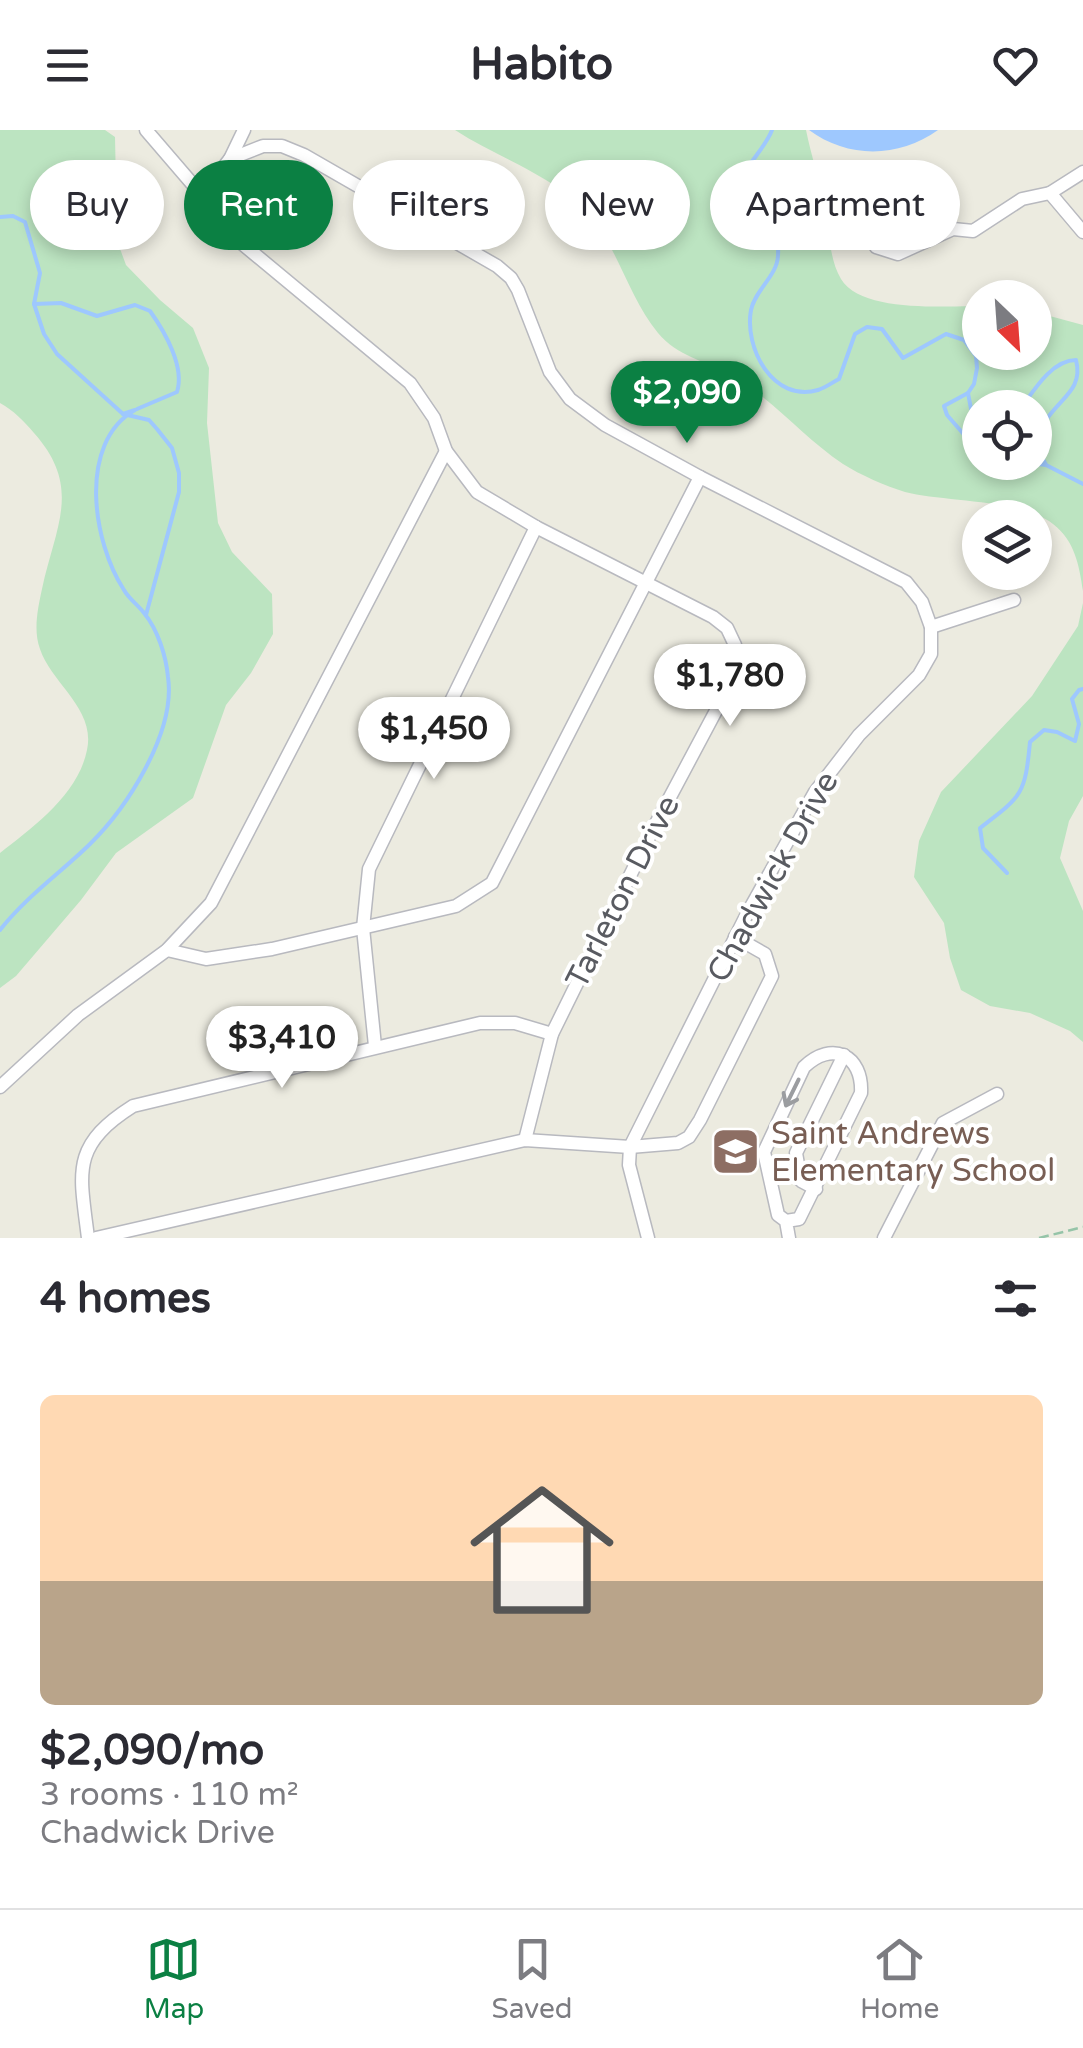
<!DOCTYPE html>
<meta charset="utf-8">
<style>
:root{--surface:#fff;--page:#f7f7f7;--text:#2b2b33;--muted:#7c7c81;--line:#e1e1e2;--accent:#0b8043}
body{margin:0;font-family:"Varela Round",sans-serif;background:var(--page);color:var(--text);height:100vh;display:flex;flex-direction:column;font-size:38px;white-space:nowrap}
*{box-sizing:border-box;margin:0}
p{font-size:32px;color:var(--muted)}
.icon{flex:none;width:55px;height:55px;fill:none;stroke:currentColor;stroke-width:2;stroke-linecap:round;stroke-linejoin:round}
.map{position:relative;height:1108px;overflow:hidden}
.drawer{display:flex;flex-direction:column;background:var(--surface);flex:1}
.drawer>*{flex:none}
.top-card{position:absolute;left:30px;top:30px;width:1025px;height:90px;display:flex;gap:20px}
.needle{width:65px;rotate:155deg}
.fabs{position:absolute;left:962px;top:150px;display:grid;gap:20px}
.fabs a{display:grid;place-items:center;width:90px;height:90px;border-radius:50%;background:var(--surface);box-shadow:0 5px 15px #0003;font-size:50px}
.price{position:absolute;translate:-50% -85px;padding:0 22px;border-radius:35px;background:#fff;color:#222;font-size:32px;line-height:65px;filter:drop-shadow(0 2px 5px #0008)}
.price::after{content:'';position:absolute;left:50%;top:60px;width:30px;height:22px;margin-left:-15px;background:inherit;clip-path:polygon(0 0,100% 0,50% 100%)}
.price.current{background:var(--accent);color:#fff}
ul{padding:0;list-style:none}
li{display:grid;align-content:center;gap:20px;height:530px;padding:0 40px}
li span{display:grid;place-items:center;height:310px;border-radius:15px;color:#555}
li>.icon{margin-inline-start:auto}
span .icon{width:180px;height:180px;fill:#fffc;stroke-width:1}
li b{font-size:42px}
h2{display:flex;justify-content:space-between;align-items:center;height:120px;padding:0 40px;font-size:42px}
.pill{padding:0 35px;border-radius:45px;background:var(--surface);box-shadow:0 5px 15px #0003;font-size:35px;line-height:90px}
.pill.current{background:var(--accent);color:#fff}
header{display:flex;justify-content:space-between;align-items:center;height:130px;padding:0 40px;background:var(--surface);font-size:45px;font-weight:700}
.tabs{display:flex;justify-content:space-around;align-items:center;height:140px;border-top:2px solid var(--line);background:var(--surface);font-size:28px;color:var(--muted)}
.tabs a{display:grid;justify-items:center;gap:5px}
.tabs .current{color:var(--accent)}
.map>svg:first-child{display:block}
.green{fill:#bce4c1;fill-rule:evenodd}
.water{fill:#9ec8fe}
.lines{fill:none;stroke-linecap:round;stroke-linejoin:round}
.stream{stroke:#9ec8fe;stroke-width:4}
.minor-casing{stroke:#b8b9bf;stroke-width:15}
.path{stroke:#95c4a8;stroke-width:2.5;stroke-dasharray:10 5;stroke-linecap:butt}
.minor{stroke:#fff;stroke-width:12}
.oneway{stroke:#9b9da0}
.labels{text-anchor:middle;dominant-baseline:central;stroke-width:8;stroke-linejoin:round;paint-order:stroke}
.street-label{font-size:32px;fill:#595b61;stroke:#fff}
.education-label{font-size:32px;fill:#785e54;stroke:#fff;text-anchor:start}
</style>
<header><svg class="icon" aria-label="menu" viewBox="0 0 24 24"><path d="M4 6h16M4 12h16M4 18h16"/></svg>Habito<svg class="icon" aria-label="heart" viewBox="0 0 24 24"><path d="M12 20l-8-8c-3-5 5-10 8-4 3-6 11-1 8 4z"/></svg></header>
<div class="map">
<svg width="1083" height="1108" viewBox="0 0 1083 1108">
<rect width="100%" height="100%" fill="#ecebe0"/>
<g class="green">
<path d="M0,0H105L115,7L116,54L112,97L126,135L160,170L193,198L209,238L207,293L218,393L232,422L272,464L273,504L251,543L226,575L193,668L116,723L81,770L16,846L0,858V723C33,697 78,665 87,620C96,579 51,553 40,519C33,500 38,478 42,459C55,397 83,358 34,303C23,290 14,281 0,273Z"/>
<path d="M455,0H806C811,25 819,49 825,75C830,99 828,127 841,149C861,183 946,176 980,176V222H1035V182L1083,195V461C1079,435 1075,411 1053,394C1021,369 944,372 905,362C886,356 860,345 843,334C803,307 771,267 729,244C704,230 678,227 658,203C626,164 616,108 579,74C543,42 495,26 455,0ZM980,278H1035V332H980Z"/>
<path d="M1083,473V666L1069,691L1060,728L1083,781V912L1070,901L1030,883L990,876L961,860L950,828L944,793L914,747L919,711L941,662L1032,566L1078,496Z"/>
</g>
<path class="water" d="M809,0H938C899,28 848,29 809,0Z"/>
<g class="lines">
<g class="stream">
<path d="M772,0C764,22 735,43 739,68C743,98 781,78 778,126C777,146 755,160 751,180C744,218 773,273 818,260C825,258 833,252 839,249L855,204L867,197L882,199L903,228L946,204L964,210L976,226L977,238L974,254L968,263L944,276L947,285L980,323"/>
<path d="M0,87L13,86L25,92L40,143L34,174L44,204L57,224L123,284L149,290L157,299L172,318L179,343V362L146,485"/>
<path d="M34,174L61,173L97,186L135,175L150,181C165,202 185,237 177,262L137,279"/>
<path d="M968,263L971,279L980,286"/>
<path d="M1021,278C1034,260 1052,230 1076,230C1083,257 1064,266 1049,286C1042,294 1039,306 1036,316L1046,335"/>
<path d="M988,332C1001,347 1008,341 1023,332"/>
<path d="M1023,332L1046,335L1083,354"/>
<path d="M1007,743L983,718L980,698C1022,666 1025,665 1030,612L1044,600L1057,602L1075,611L1079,594L1072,569L1079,560L1083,559"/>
<path d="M0,800C26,767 59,744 89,715C127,678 176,602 168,547C166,526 158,500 144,483C138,475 129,469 124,460C93,413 77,313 135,280L123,284"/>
</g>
<defs>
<g id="minor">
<path d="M146,0L213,78"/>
<path d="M230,29L244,0"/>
<path d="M1083,42L1050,63L1083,102"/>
<path d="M876,117L898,124L953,99L973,101L1022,69L1050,63"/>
<path d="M931,497L1014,470"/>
<path d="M167,820L206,829L272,819L456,776L492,753L700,347"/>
<path d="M375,916L363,798L369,739L536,397"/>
<path d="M0,957L78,885L167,820L211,773L446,321"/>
<path d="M525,1010L552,904L653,699L727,560L735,515L727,498L713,487L536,397L477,362L446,321L434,288L410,253L228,102L212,65L215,48L230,29L263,16H282L304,25L497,136L511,148L518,160L550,242L570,269L605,295L700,347L906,452L922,472L931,497V524L919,545L859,605L815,662L747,784L630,1017L629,1035L648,1108"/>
<path d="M816,1059L801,1051L796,1023L844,925"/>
<path d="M786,1091L799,1089L861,963C863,925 832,910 804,937L764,1022L778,1085L786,1091L789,1108"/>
<path d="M88,1108C80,1042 70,1016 133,976L480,893H515L552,904"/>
<path d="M96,1108L525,1010L630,1017L678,1013L689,1007L700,990L772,846L765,824L735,807"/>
<path d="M884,1108L943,993L997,964"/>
</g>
</defs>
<use href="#minor" class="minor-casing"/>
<path class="path" d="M1039,1108L1083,1097"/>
<use href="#minor" class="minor"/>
</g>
<defs><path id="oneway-shaft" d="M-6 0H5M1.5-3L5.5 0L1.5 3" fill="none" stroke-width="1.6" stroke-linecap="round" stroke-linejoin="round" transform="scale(2.5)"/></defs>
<use class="oneway" href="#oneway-shaft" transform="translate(792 963) rotate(116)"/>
<defs>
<symbol id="school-square" viewBox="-11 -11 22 22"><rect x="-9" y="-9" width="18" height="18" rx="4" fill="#8d6e63" stroke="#fff"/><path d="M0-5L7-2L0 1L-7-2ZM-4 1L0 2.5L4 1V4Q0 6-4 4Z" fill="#fff"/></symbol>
</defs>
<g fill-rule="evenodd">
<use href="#school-square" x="708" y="994" width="55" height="55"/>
</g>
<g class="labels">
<g class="street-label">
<text transform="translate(773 747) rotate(-61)">Chadwick Drive</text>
<text transform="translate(623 762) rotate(-63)">Tarleton Drive</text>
</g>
<g class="education-label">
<text x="771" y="1004">Saint Andrews<tspan x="771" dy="37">Elementary School</tspan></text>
</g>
</g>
</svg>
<div class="fabs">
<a><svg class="needle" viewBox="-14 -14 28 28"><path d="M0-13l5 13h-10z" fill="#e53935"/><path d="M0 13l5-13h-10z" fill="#7c7c81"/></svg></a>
<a><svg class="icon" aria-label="locate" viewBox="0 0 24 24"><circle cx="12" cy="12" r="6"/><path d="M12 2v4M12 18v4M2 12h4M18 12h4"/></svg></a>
<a><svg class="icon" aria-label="layers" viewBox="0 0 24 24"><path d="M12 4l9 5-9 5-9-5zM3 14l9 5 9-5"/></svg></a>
</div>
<b class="price current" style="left:687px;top:316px">$2,090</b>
<b class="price" style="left:730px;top:599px">$1,780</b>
<b class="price" style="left:434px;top:652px">$1,450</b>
<b class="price" style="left:282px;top:961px">$3,410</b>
<div class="top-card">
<a class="pill">Buy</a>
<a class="pill current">Rent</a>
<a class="pill">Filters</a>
<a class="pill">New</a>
<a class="pill">Apartment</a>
</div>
</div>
<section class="drawer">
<h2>4 homes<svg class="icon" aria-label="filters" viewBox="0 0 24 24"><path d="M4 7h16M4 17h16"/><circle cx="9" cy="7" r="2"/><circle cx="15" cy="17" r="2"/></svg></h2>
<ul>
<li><span style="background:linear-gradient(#ffd9b3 60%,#b9a48a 0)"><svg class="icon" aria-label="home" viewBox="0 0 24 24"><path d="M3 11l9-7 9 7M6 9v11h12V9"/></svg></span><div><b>$2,090/mo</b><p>3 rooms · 110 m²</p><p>Chadwick Drive</p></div></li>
</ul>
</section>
<nav class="tabs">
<a class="current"><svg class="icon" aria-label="map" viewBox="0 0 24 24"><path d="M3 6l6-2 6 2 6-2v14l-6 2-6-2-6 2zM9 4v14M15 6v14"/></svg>Map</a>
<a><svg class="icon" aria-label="saved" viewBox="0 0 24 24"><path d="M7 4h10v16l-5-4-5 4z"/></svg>Saved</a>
<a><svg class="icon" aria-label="home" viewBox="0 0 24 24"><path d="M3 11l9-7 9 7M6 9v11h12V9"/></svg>Home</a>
</nav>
